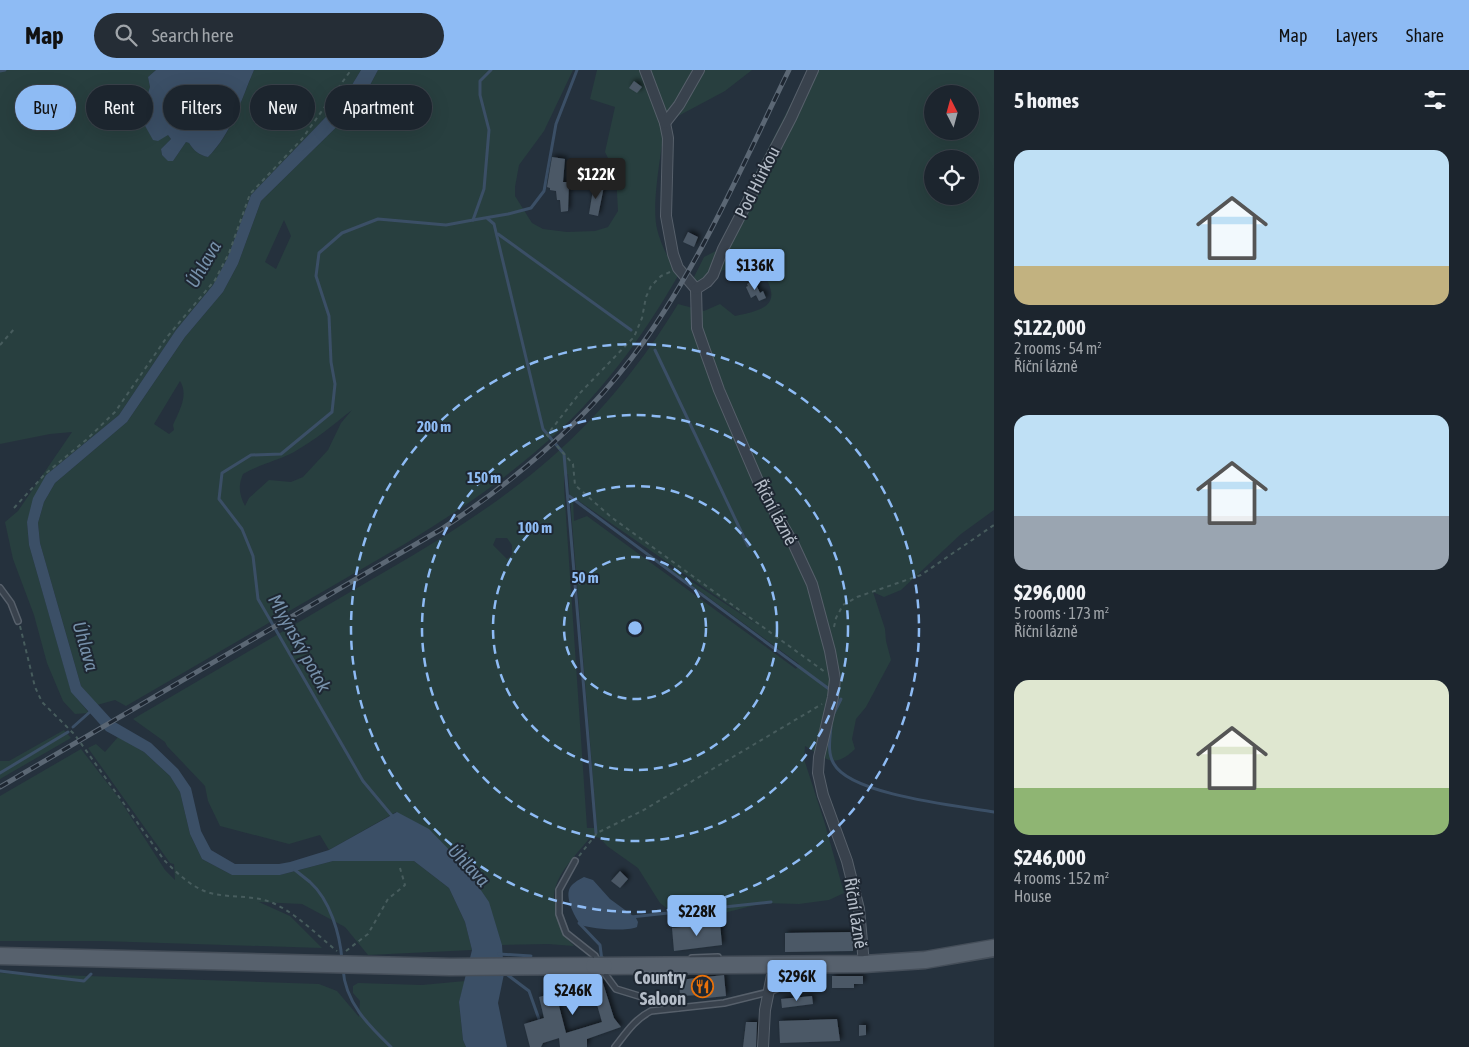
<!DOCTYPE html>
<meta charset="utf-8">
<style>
:root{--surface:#1c252e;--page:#252d36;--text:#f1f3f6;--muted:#a0a5aa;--line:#3a424a;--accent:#8ebbf4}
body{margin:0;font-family:"Asap Condensed",sans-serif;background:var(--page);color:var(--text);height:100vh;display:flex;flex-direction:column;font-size:19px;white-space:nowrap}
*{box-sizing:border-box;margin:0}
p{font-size:16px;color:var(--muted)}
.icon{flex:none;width:28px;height:28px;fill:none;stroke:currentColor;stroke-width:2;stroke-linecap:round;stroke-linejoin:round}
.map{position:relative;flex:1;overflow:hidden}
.side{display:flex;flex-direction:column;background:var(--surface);width:475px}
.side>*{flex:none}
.hud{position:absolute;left:15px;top:15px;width:475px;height:45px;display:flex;gap:10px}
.needle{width:32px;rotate:354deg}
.tools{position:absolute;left:924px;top:15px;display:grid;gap:10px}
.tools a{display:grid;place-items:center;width:55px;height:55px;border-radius:50%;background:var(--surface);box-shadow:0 5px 20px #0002,0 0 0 1px var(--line);font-size:25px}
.price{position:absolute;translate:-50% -42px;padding:0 11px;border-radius:5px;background:var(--accent);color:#111;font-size:16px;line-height:32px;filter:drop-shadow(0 1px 2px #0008)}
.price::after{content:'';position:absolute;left:50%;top:30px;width:15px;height:11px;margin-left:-8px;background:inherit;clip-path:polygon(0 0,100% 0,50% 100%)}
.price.selected{background:#222;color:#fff}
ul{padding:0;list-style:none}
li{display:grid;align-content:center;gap:10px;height:265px;padding:0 20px}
li span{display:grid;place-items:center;height:155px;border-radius:15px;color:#555}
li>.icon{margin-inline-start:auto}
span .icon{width:90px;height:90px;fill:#fffc;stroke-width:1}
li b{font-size:21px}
h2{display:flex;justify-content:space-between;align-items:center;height:60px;padding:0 20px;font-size:21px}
.pill{padding:0 18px;border-radius:22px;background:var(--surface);box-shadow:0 5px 20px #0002,0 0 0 1px var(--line);font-size:18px;line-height:45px}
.pill.selected{background:var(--accent);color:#111}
header{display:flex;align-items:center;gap:30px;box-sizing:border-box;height:70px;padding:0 25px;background:var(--accent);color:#111}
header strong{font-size:24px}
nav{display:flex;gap:28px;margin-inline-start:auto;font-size:18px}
.search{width:350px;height:45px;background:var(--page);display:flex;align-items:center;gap:12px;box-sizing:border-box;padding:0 18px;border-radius:28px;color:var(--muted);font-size:19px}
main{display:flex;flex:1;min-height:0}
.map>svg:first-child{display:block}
.green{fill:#283f3f;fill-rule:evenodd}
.water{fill:#3b4f66}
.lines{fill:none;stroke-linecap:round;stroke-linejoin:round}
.stream{stroke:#3b4f66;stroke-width:3}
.building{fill:#4b5866;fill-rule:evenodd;filter:url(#shadow)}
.lane-casing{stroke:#57606b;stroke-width:8}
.street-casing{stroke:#57606b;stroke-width:12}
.primary-casing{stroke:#454e59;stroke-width:19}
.path{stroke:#475c5d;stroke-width:2;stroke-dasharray:4 4;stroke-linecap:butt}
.lane{stroke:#39424d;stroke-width:5}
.street{stroke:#39424d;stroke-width:10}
.primary{stroke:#57616d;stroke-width:16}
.rail-casing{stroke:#5b6774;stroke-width:5}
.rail{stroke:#1e2732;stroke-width:3;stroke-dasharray:9;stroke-linecap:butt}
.primary-bridge-casing{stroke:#454e59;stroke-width:19;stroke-linecap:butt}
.primary-bridge{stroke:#57616d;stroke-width:16}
.ring{fill:none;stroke:#8ebbf4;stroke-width:2.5;stroke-dasharray:9 6}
.labels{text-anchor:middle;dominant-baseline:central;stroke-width:4;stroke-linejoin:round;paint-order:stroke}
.street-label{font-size:18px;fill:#b5bdc8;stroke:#1e2732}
.poi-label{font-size:18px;font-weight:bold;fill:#b5bdc8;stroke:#1e2732;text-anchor:end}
.water-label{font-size:19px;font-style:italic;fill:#7690aa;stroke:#1e2732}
.centre{fill:#8ebbf4;stroke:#1e2732;stroke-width:2.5}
.ring-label{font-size:15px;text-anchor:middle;font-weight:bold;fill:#8ebbf4;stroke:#1e2732;stroke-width:4;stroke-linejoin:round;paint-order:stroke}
</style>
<header>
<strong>Map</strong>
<div class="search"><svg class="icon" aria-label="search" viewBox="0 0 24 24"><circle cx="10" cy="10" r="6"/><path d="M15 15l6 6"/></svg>Search here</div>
<nav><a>Map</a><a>Layers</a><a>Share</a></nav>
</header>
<main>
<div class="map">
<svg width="994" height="977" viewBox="0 0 994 977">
<defs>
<filter id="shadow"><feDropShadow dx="2.5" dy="-2.5" stdDeviation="2.5" flood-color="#0009"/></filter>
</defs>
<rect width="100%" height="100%" fill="#25313d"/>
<g class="green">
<path d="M0,0H156L148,7L150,17L148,23L152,29L142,47L149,62L168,65L171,69L161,79L162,85L169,91H173L186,72L189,73C194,81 199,85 208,87C232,64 241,30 254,0H361L344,28L251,125L227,189L213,215L176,260L119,345L46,405L27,452L29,475L71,621L89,643L75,644L63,631L47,593L34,545L13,489L5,452L18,441L72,362L50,364L0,374Z"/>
<path d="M378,0H573L544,61L519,95L515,117V126L532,153L543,159L567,162L595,161L608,157L618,141L616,104L605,82L615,37L590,29L597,0H752L725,21L665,53C662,80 651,134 657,159C661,175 669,191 679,204C643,267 598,329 542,376C499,414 452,445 403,475L126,636L115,630L97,635L81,616L40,473L38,453L44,432L55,413L127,352L185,267L223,222L238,194L261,131L360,34ZM284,150L291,166L276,199L265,192ZM180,311C189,325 179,341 173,355L174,360L169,364L154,354ZM352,340L341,353L328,380L303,407L291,412L269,410L249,428L245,436C239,424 238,416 243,404C260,394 277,391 294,382C315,370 333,355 352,340Z"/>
<path d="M808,0H994V440L961,464L901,520L884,527L873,522L885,559L886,571L891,590L866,637L856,649L852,669L855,679C832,701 825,687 805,676L804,689L825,754L844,823L829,830L799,834L763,833L724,843L674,844L660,833L638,798L607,776L600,768L591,766C578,784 556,802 554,826C554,831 556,837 557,842C559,856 564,866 574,876L548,874L502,875L488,832L463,794L396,742L329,780L320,765L289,774L220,756L208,731L205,716L167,676L165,672L133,649L410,487C460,457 509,425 553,386C602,343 644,290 678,234L704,241L720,234L735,246C762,240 783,236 764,205L751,201L723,200L706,215L692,211L704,187L716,181ZM932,24H970V61H932ZM932,89H970V126H932ZM568,404L597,758H587L564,417V406ZM573,427L767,561L648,483L799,594L796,599L587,446L574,451ZM496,468H507L512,475V485L507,489L493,475Z"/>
<path d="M64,660L71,668L0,709V691H9Z"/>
<path d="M118,667L144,682L170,706L180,722L190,764L202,789L232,805H280L333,791H414L449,818L465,852L472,880L368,885L345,857L302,834L259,832L290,846L322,878L101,871H0V726L81,679L118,727L165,800L175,810L174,794L170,793L88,678L96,674L105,682Z"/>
<path d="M0,903L319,914L337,921L359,947L360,931L353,923V916L358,913L422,915L465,911L459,932L463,970L466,977H0Z"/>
</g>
<g class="water">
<path d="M156,0H254C241,30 232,63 208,87C199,85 194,81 189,73L186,72L173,91H168L162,85L161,79L171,69L168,65L158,71L153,70L144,54L142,47L152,29L148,23L150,17L148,7Z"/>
<path d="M361,0H378L360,34L261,131L238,194L223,222L185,267L127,352L55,413L44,432L38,453L40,473L81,616L113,651L151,673L178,699L191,718L201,761L211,780L235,794H279L290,792L329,780L397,742L429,759L463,794L489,832L502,875L504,904L498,933L507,977H466L463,970L459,932L472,880L465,852L449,818L414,791H333L280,805H232L202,789L190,764L180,722L170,706L144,682L106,661L71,622L29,475L27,452L33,428L46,405L119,345L176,260L213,215L227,189L251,125L344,28Z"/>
<path d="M584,807L593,810L610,829L636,848L638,852L637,857C624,862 593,859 581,855C575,848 566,830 569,820C571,814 578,810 584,807Z"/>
</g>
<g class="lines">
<g class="stream">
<path d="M0,1L5,0"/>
<path d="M487,148L494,154L543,359L564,384L596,763"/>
<path d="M473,150L508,144L531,138L544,121L556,54L577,0"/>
<path d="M498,164L631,260"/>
<path d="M655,280L748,476"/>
<path d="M569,426L829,619"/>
<path d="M833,645L841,629"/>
<path d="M831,656C830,669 827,683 834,694C851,725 959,736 994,742"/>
<path d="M73,657L91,641"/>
<path d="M0,703L68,662"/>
<path d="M393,747L363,711L258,529L253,486L242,459L219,429L222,403L251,385L281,384L332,342L335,314L331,292L329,246L316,206L319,183L342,163L378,149L446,155L473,150L484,119L489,60L480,25V11L491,0"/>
<path d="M295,800C300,804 305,808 310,812C330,830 340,864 342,890"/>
<path d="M631,847L771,832"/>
<path d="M579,853L600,875L602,891"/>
<path d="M499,884L531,886"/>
<path d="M343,899C345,932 368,955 391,977"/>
<path d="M0,901L84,911L91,904"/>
<path d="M505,903L529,921L540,952"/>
</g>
</g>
<g class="building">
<path d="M634,11L642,17L637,23L629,18Z"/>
<path d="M552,87L565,89L563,112H569L568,141L561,142L560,130H557L556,121L550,120V118L547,117Z"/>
<path d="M594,114L604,116L598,146L589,144Z"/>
<path d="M688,162L698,167L694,177L683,172Z"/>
<path d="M754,210L760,223L763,221L766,228L759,231L756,225L751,228L746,217L748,216L747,214Z"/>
<path d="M620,801L628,809L620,818L611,811Z"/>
<path d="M720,853L722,875L674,881L672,858Z"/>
<path d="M853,862V881L785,882V863Z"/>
<path d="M724,905L726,926L707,928L701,927V925L680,926L679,910Z"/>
<path d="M832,906H863V914H854V918H832Z"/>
<path d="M593,910H602L614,948L621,957L587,969V977H560L559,968L543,973L541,977H530L524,954L544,948L539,927L565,920L566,914L593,915ZM557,928H595L602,952L566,963Z"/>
<path d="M812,926L813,934L782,938L781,929Z"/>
<path d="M837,949L840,971L780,973L779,951Z"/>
<path d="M746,952H757L756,977H743Z"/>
<path d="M859,955H866V965L859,966Z"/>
</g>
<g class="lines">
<defs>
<g id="lane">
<path d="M0,518L11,533L18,551"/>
<path d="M575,791L559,820V844L566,863L595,886L598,892"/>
<path d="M692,888L718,887"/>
<path d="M602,900L616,919L678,938"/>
<path d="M615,977C626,963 635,949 651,941L724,933L769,922L781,917H811"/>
</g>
<g id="street">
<path d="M645,0L665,53L668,68L666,146L673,184L678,198L696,219L697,258L704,278L719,320L761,418L793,473L812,514L830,581L835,609L833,627L819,687L818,703L823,725L847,791L859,839L864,894"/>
<path d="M665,53L679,35L699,0"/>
<path d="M696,219L707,212L713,205L723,179L791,48L813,0"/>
<path d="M763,977L765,940L774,895"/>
</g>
<g id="primary">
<path d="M0,886L450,897L594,896"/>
<path d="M604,896L864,894L925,890L994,878"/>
</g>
</defs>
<use href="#lane" class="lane-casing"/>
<use href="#street" class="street-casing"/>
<use href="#primary" class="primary-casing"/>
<g class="path">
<path d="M670,202L661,206L651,216L646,227L642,248L634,267L579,324L547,365L573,394L575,415L611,447L825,602"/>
<path d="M0,275L15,258"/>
<path d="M14,438L45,404L86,370L115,342L167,267L215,210L229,183L250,124L302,69L351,0"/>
<path d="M20,556L35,617L42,632L75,665L164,790C178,804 194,820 214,824C234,828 257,825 275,834C298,845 317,865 337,881"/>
<path d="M834,557L836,548L843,535L857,527L921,505L994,455"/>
<path d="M579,786L597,763L642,741L822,634"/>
<path d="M346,881L368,864L388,829L405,815L400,798"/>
</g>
<use href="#lane" class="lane"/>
<use href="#street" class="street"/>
<use href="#primary" class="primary"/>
<defs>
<path id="rail" d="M0,717L440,460C513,412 578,358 631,289C696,204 742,96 789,0"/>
</defs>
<use href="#rail" class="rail-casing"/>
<use href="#rail" class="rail"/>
<defs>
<path id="primary-bridge" d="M594,896H604"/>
</defs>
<use href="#primary-bridge" class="primary-bridge-casing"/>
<use href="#primary-bridge" class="primary-bridge"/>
</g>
<g class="ring">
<circle cx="635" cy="558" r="71"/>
<circle cx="635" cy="558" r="142"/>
<circle cx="635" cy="558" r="213"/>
<circle cx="635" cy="558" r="284"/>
</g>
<defs>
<symbol id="restaurant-ring" viewBox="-11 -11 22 22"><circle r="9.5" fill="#1e2732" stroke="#e8710a" stroke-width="1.5"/><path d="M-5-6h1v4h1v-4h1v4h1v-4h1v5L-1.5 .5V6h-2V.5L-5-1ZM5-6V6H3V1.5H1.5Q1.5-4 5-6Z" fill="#e8710a"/></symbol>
</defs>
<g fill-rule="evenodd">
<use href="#restaurant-ring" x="690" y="904" width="25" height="25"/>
</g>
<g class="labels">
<g class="street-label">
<text transform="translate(757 112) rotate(-63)">Pod Hůrkou</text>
<text transform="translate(776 442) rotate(62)">Říční lázně</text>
<text transform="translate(856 843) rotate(81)">Říční lázně</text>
</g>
<g class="poi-label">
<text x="686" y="907">Country<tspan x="686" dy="21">Saloon</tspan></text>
</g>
<g class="water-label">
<text transform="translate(203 194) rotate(-60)">Úhlava</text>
<text transform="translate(300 573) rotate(61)">Mlyýnský potok</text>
<text transform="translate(86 576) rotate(74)">Úhlava</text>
<text transform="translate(469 795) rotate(46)">Úhlava</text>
</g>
</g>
<circle cx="635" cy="558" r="8" class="centre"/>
<g class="ring-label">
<text x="434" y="362">200 m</text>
<text x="484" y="413">150 m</text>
<text x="535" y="463">100 m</text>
<text x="585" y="513">50 m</text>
</g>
</svg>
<div class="tools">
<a><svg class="needle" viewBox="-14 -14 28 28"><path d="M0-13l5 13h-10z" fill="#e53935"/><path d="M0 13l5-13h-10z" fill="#a0a5aa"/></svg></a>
<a><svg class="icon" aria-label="locate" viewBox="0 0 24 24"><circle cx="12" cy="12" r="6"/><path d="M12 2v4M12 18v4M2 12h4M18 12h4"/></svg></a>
</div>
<b class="price selected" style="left:596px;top:130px">$122K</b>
<b class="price" style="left:755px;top:221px">$136K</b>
<b class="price" style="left:697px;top:867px">$228K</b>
<b class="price" style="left:797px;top:932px">$296K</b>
<b class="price" style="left:573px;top:946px">$246K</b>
<div class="hud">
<a class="pill selected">Buy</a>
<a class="pill">Rent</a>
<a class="pill">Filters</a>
<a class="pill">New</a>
<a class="pill">Apartment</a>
</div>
</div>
<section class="side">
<h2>5 homes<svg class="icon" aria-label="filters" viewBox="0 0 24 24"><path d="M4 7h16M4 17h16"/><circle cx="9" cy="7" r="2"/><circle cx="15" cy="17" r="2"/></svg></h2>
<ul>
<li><span style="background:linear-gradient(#bfe0f5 75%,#c2b280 0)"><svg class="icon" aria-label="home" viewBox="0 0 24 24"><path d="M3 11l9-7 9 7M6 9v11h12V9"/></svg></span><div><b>$122,000</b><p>2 rooms · 54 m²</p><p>Říční lázně</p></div></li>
<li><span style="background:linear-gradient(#bfe0f5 65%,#9aa5b1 0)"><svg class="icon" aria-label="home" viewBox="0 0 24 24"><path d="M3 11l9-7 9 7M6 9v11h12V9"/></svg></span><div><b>$296,000</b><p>5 rooms · 173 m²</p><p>Říční lázně</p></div></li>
<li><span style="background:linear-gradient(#dfe7d0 70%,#8fb573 0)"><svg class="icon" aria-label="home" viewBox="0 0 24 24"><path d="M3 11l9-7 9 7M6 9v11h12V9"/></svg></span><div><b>$246,000</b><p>4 rooms · 152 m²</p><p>House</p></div></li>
</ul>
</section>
</main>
